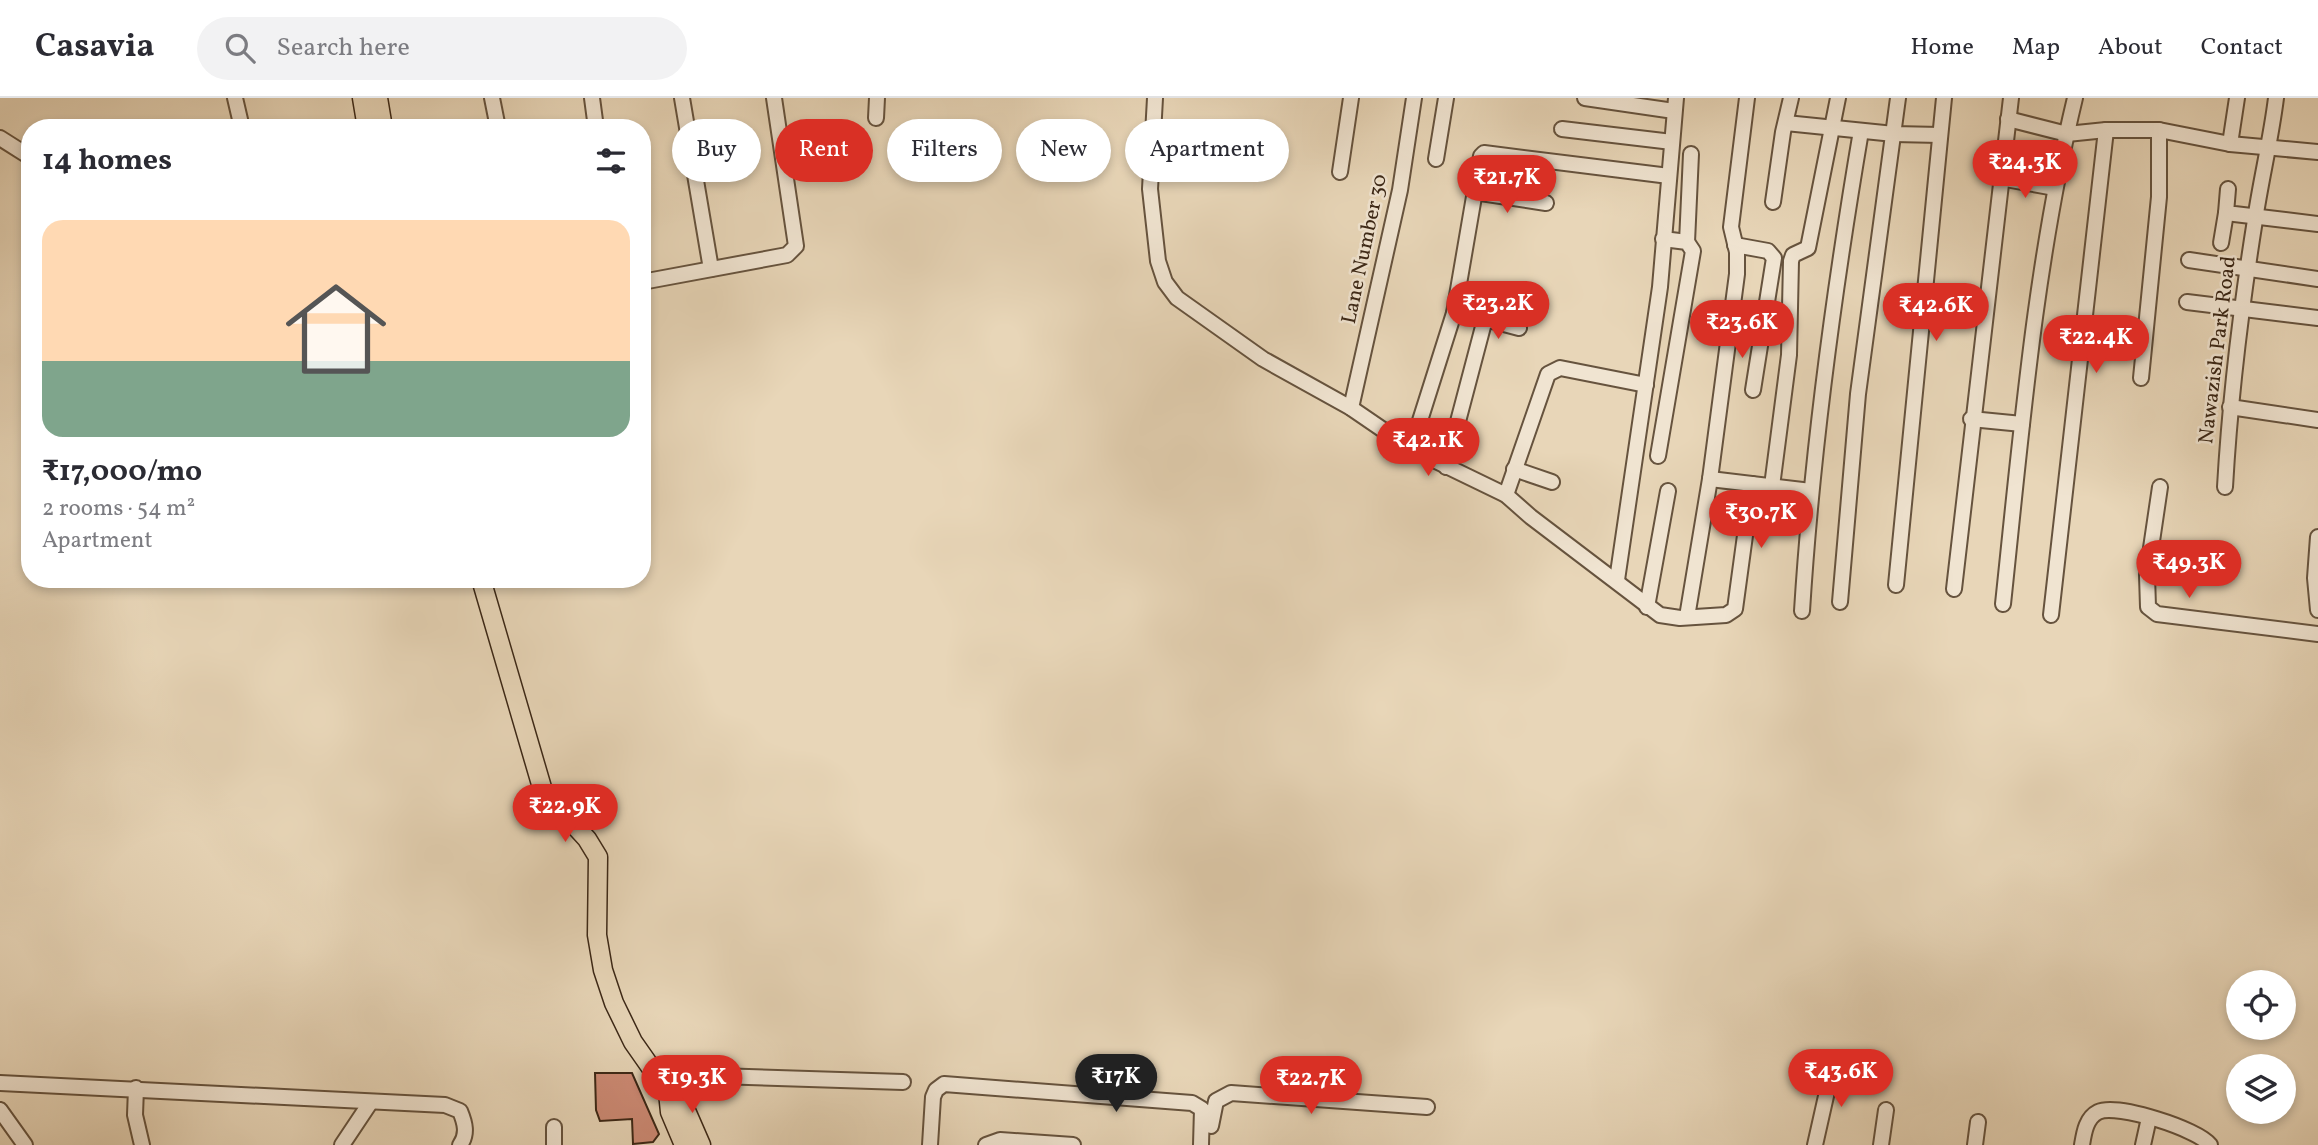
<!DOCTYPE html>
<meta charset="utf-8">
<style>
:root{--surface:#fff;--page:#f2f2f3;--text:#2b2b33;--muted:#7c7c81;--line:#e1e1e2;--accent:#d93025}
body{margin:0;font-family:Vollkorn,serif;background:var(--page);color:var(--text);height:100vh;display:flex;flex-direction:column;font-size:26px;white-space:nowrap}
*{box-sizing:border-box;margin:0}
p{font-size:23px;color:var(--muted)}
.icon{flex:none;width:38px;height:38px;fill:none;stroke:currentColor;stroke-width:2;stroke-linecap:round;stroke-linejoin:round}
.map{position:relative;flex:1;overflow:hidden}
.details{position:absolute;left:21px;top:21px;width:630px;height:469px;display:flex;flex-direction:column;background:var(--surface);border-radius:28px;box-shadow:0 4px 10px #0003}
.details>*{flex:none}
.guide{position:absolute;left:672px;top:21px;width:665px;height:63px;display:flex;gap:14px}
.controls{position:absolute;left:2226px;top:872px;display:grid;gap:14px}
.controls a{display:grid;place-items:center;width:70px;height:70px;border-radius:50%;background:var(--surface);box-shadow:0 4px 10px #0003;font-size:35px}
.price{position:absolute;translate:-50% -60px;padding:0 16px;border-radius:24px;background:var(--accent);color:#fff;font-size:23px;line-height:46px;filter:drop-shadow(0 2px 4px #0008)}
.price::after{content:'';position:absolute;left:50%;top:42px;width:21px;height:16px;margin-left:-10px;background:inherit;clip-path:polygon(0 0,100% 0,50% 100%)}
.price.selected{background:#222;color:#fff}
ul{padding:0;list-style:none}
li{display:grid;align-content:center;gap:14px;height:371px;padding:0 21px}
li span{display:grid;place-items:center;height:217px;border-radius:21px;color:#555}
li>.icon{margin-inline-start:auto}
span .icon{width:126px;height:126px;fill:#fffc;stroke-width:1}
li b{font-size:30px}
h2{display:flex;justify-content:space-between;align-items:center;height:84px;padding:0 21px;font-size:30px}
.chip{padding:0 24px;border-radius:32px;background:var(--surface);box-shadow:0 4px 10px #0003;font-size:24px;line-height:63px}
.chip.selected{background:var(--accent);color:#fff}
header{display:flex;align-items:center;gap:42px;box-sizing:border-box;height:98px;padding:0 35px;background:var(--surface);border-bottom:2px solid var(--line)}
header strong{font-size:33px}
nav{display:flex;gap:38px;margin-inline-start:auto;font-size:24px}
.search{width:490px;height:63px;background:var(--page);display:flex;align-items:center;gap:18px;box-sizing:border-box;padding:0 24px;border-radius:38px;color:var(--muted);font-size:26px}
.map>svg:first-child{display:block}
.building{fill:#ce8b76;stroke:#3b2716;stroke-width:2}
.lines{fill:none;stroke-linecap:round;stroke-linejoin:round}
.minor-casing{stroke:#66533e;stroke-width:18}
.major-casing{stroke:#3b2716;stroke-width:21}
.minor{stroke:#f0e4d1;stroke-width:14}
.major{stroke:#e8d6b8;stroke-width:18}
.labels{text-anchor:middle;dominant-baseline:central;stroke-width:5;stroke-linejoin:round;paint-order:stroke}
.street-label{font-size:21px;fill:#3b2716;stroke:#f0e4d1}
</style>
<header>
<strong>Casavia</strong>
<div class="search"><svg class="icon" aria-label="search" viewBox="0 0 24 24"><circle cx="10" cy="10" r="6"/><path d="M15 15l6 6"/></svg>Search here</div>
<nav><a>Home</a><a>Map</a><a>About</a><a>Contact</a></nav>
</header>
<div class="map">
<svg width="2318" height="1047" viewBox="0 0 2318 1047">
<rect width="100%" height="100%" fill="#e8d6b8"/>
<filter id="stains"><feTurbulence type="fractalNoise" baseFrequency=".00286" numOctaves="4"/><feColorMatrix values="0 0 0 0 .2 0 0 0 0 .09 0 0 0 0 .02 0 0 0 .5 -.17"/></filter>
<radialGradient id="worn" r=".72"><stop offset=".6" stop-color="#630" stop-opacity="0"/><stop offset="1" stop-color="#630" stop-opacity=".3"/></radialGradient>
<path class="building" d="M595,975H632L659,1036L653,1044L633,1046L632,1021L600,1023L596,1012Z"/>
<g class="lines">
<defs>
<g id="minor">
<path d="M235,0L242,30"/>
<path d="M492,0L498,30"/>
<path d="M592,0L596,30"/>
<path d="M682,0L711,171"/>
<path d="M1155,0L1150,91L1158,163L1165,184L1177,200L1263,261L1351,310L1411,351L1506,397L1531,419L1660,517L1680,520L1726,517L1735,511L1752,386"/>
<path d="M1585,0L1674,13"/>
<path d="M876,20L877,0"/>
<path d="M2008,21L2067,36L2106,32H2159V99L2141,280"/>
<path d="M1786,25L1894,36L1940,37"/>
<path d="M1562,31L1672,44"/>
<path d="M2159,32L2230,46L2318,54"/>
<path d="M0,40L30,59"/>
<path d="M2230,46L2237,0"/>
<path d="M1436,61L1446,0"/>
<path d="M1340,74L1351,0"/>
<path d="M2000,80L2055,90"/>
<path d="M2228,91L2226,115L2318,126"/>
<path d="M1474,94L1546,105"/>
<path d="M1773,104L1783,34L1791,0"/>
<path d="M1687,144L1691,56"/>
<path d="M2221,145L2226,115"/>
<path d="M1735,147L1768,153L1774,160L1753,292"/>
<path d="M2189,162L2318,181"/>
<path d="M642,184L787,157L796,148L774,0"/>
<path d="M2187,204L2318,220"/>
<path d="M1485,221L1519,230"/>
<path d="M2230,309L2318,322"/>
<path d="M1351,310L1400,92L1414,0"/>
<path d="M1971,321L2022,326"/>
<path d="M1411,351L1454,215L1481,58L1484,55L1669,78"/>
<path d="M1658,358L1693,153L1687,144L1663,141"/>
<path d="M1446,369L1485,221L1454,215"/>
<path d="M1514,371L1552,384"/>
<path d="M1710,381L1811,393"/>
<path d="M1772,388L1789,257L1791,163L1793,157L1808,150L1838,0"/>
<path d="M2160,389L2147,477L2148,509L2157,516L2318,536"/>
<path d="M2225,389C2230,300 2241,210 2255,122C2261,81 2271,41 2276,0"/>
<path d="M1506,397L1548,276L1560,270L1646,287"/>
<path d="M2318,439L2315,480L2318,512"/>
<path d="M1617,482L1660,189L1676,0"/>
<path d="M1896,487L1944,0"/>
<path d="M1954,491L2011,0"/>
<path d="M1840,504L1858,296L1898,0"/>
<path d="M2003,506C2021,337 2035,166 2075,0"/>
<path d="M1647,509L1668,393"/>
<path d="M1802,513C1812,352 1834,192 1861,33"/>
<path d="M2051,517L2106,32"/>
<path d="M1687,519L1710,381L1737,176V154L1731,129L1747,0"/>
<path d="M655,976L903,984"/>
<path d="M0,985L445,1007L460,1013C465,1025 468,1036 460,1047"/>
<path d="M136,990L135,1017L142,1047"/>
<path d="M0,1012L25,1047"/>
<path d="M1211,1028L1216,1003L1231,995L1427,1009"/>
<path d="M342,1047L370,1005"/>
<path d="M554,1047V1029"/>
<path d="M930,1047L933,999L936,992L944,986L1192,1005L1202,1011L1201,1047"/>
<path d="M986,1047L1000,1042L1073,1047"/>
<path d="M1815,1047L1833,967"/>
<path d="M1881,1047L1886,1012"/>
<path d="M1975,1047L1978,1024"/>
<path d="M2082,1047C2084,1035 2086,1020 2098,1014C2117,1005 2198,1031 2210,1047"/>
<path d="M2143,1047L2149,1020"/>
</g>
<g id="major">
<path d="M362,0L367,30"/>
<path d="M378,0L383,30"/>
<path d="M481,481L543,693L587,741L598,759L597,837L603,872L614,905L633,944L668,994L684,1008L701,1047"/>
<path d="M668,994L670,1014L684,1047"/>
</g>
</defs>
<use href="#minor" class="minor-casing"/>
<use href="#major" class="major-casing"/>
<use href="#minor" class="minor"/>
<use href="#major" class="major"/>
</g>
<g class="labels">
<g class="street-label">
<text transform="translate(1365 151) rotate(-78)">Lane Number 30</text>
<text transform="translate(2218 252) rotate(-83)">Nawazish Park Road</text>
</g>
</g>
<rect width="100%" height="100%" filter="url(#stains)"/>
<rect width="100%" height="100%" fill="url(#worn)"/>
</svg>
<div class="controls">
<a><svg class="icon" aria-label="locate" viewBox="0 0 24 24"><circle cx="12" cy="12" r="6"/><path d="M12 2v4M12 18v4M2 12h4M18 12h4"/></svg></a>
<a><svg class="icon" aria-label="layers" viewBox="0 0 24 24"><path d="M12 4l9 5-9 5-9-5zM3 14l9 5 9-5"/></svg></a>
</div>
<b class="price" style="left:2025px;top:102px">₹24.3K</b>
<b class="price" style="left:1507px;top:117px">₹21.7K</b>
<b class="price" style="left:1498px;top:243px">₹23.2K</b>
<b class="price" style="left:1936px;top:245px">₹42.6K</b>
<b class="price" style="left:1742px;top:262px">₹23.6K</b>
<b class="price" style="left:2096px;top:277px">₹22.4K</b>
<b class="price" style="left:1428px;top:380px">₹42.1K</b>
<b class="price" style="left:1761px;top:452px">₹30.7K</b>
<b class="price" style="left:2189px;top:502px">₹49.3K</b>
<b class="price" style="left:565px;top:746px">₹22.9K</b>
<b class="price" style="left:1841px;top:1011px">₹43.6K</b>
<b class="price selected" style="left:1116px;top:1016px">₹17K</b>
<b class="price" style="left:692px;top:1017px">₹19.3K</b>
<b class="price" style="left:1311px;top:1018px">₹22.7K</b>
<div class="guide">
<a class="chip">Buy</a>
<a class="chip selected">Rent</a>
<a class="chip">Filters</a>
<a class="chip">New</a>
<a class="chip">Apartment</a>
</div>
<section class="details">
<h2>14 homes<svg class="icon" aria-label="filters" viewBox="0 0 24 24"><path d="M4 7h16M4 17h16"/><circle cx="9" cy="7" r="2"/><circle cx="15" cy="17" r="2"/></svg></h2>
<ul>
<li><span style="background:linear-gradient(#ffd9b3 65%,#7fa58c 0)"><svg class="icon" aria-label="home" viewBox="0 0 24 24"><path d="M3 11l9-7 9 7M6 9v11h12V9"/></svg></span><div><b>₹17,000/mo</b><p>2 rooms · 54 m²</p><p>Apartment</p></div></li>
</ul>
</section>
</div>
